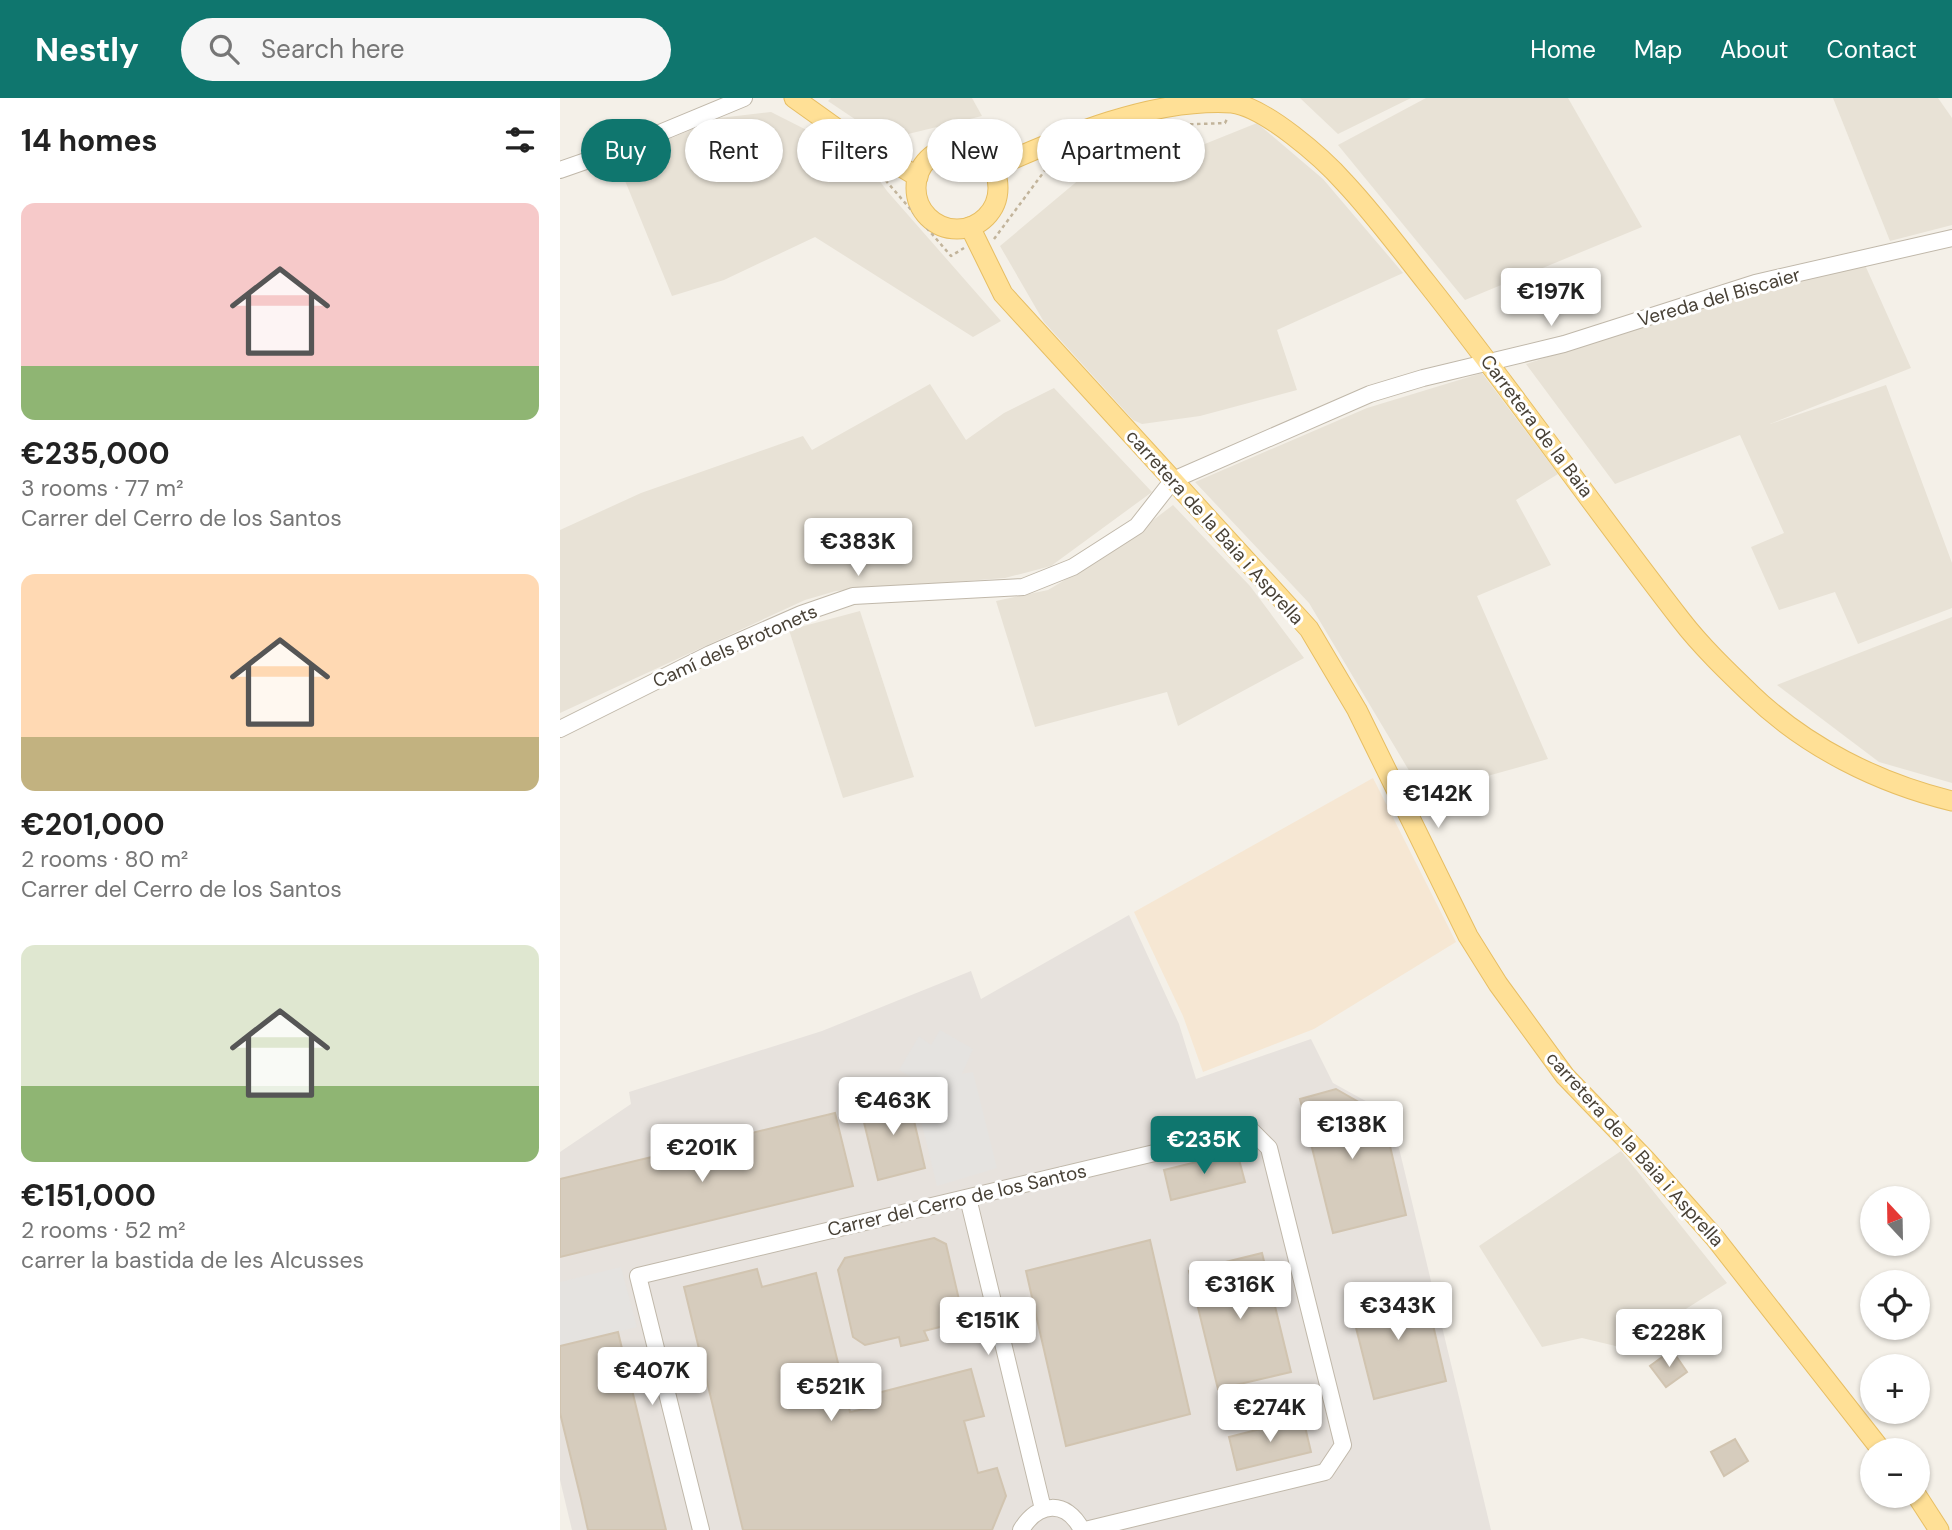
<!DOCTYPE html>
<meta charset="utf-8">
<style>
:root{--surface:#fff;--page:#f6f6f6;--text:#222;--muted:#767676;--accent:#0f766e}
body{margin:0;font-family:"DM Sans",sans-serif;background:var(--page);color:var(--text);height:100vh;display:flex;flex-direction:column;font-size:26px;white-space:nowrap}
*{box-sizing:border-box;margin:0}
p{font-size:23px;color:var(--muted)}
.icon{flex:none;width:38px;height:38px;fill:none;stroke:currentColor;stroke-width:2;stroke-linecap:round;stroke-linejoin:round}
.map{position:relative;flex:1;overflow:hidden}
.drawer{display:flex;flex-direction:column;background:var(--surface);width:560px}
.drawer>*{flex:none}
.hud{position:absolute;left:21px;top:21px;width:665px;height:63px;display:flex;gap:14px}
.needle{width:46px;rotate:338deg}
.controls{position:absolute;left:1300px;top:1088px;display:grid;gap:14px}
.controls a{display:grid;place-items:center;width:70px;height:70px;border-radius:50%;background:var(--surface);box-shadow:0 2px 5px #0004;font-size:35px}
.price{position:absolute;translate:-50% -60px;padding:0 16px;border-radius:7px;background:#fff;color:#222;font-size:23px;line-height:46px;filter:drop-shadow(0 2px 4px #0008)}
.price::after{content:'';position:absolute;left:50%;top:42px;width:21px;height:16px;margin-left:-10px;background:inherit;clip-path:polygon(0 0,100% 0,50% 100%)}
.price.selected{background:var(--accent);color:#fff}
ul{padding:0;list-style:none}
li{display:grid;align-content:center;gap:14px;height:371px;padding:0 21px}
li span{display:grid;place-items:center;height:217px;border-radius:14px;color:#555}
li>.icon{margin-inline-start:auto}
span .icon{width:126px;height:126px;fill:#fffc;stroke-width:1}
li b{font-size:30px}
h2{display:flex;justify-content:space-between;align-items:center;height:84px;padding:0 21px;font-size:30px}
.pill{padding:0 24px;border-radius:32px;background:var(--surface);box-shadow:0 2px 5px #0004;font-size:24px;line-height:63px}
.pill.selected{background:var(--accent);color:#fff}
header{display:flex;align-items:center;gap:42px;box-sizing:border-box;height:98px;padding:0 35px;background:var(--accent);color:#fff}
header strong{font-size:33px}
nav{display:flex;gap:38px;margin-inline-start:auto;font-size:24px}
.search{width:490px;height:63px;background:var(--page);display:flex;align-items:center;gap:18px;box-sizing:border-box;padding:0 24px;border-radius:38px;color:var(--muted);font-size:26px}
main{display:flex;flex:1;min-height:0}
.map>svg:first-child{display:block}
.residential{fill:#e8e2d6}
.commercial{fill:#f6e7d3}
.industrial{fill:#e7e2dd}
.parking{fill:#e5e3e0}
.building{fill:#d6ccbd;stroke:#d1c4b0;stroke-width:2}
.lines{fill:none;stroke-linecap:round;stroke-linejoin:round}
.minor-casing{stroke:#c0b8aa;stroke-width:18}
.major-casing{stroke:#e7be63;stroke-width:21}
.path{stroke:#c2b49b;stroke-width:2.5;stroke-dasharray:3.5 3.5;stroke-linecap:butt}
.minor{stroke:#fff;stroke-width:16}
.major{stroke:#ffe096;stroke-width:19}
.labels{text-anchor:middle;dominant-baseline:central;stroke-width:6;stroke-linejoin:round;paint-order:stroke}
.street-label{font-size:19px;fill:#484136;stroke:#fff}
</style>
<header>
<strong>Nestly</strong>
<div class="search"><svg class="icon" aria-label="search" viewBox="0 0 24 24"><circle cx="10" cy="10" r="6"/><path d="M15 15l6 6"/></svg>Search here</div>
<nav><a>Home</a><a>Map</a><a>About</a><a>Contact</a></nav>
</header>
<main>
<section class="drawer">
<h2>14 homes<svg class="icon" aria-label="filters" viewBox="0 0 24 24"><path d="M4 7h16M4 17h16"/><circle cx="9" cy="7" r="2"/><circle cx="15" cy="17" r="2"/></svg></h2>
<ul>
<li><span style="background:linear-gradient(#f6c9c9 75%,#8fb573 0)"><svg class="icon" aria-label="home" viewBox="0 0 24 24"><path d="M3 11l9-7 9 7M6 9v11h12V9"/></svg></span><div><b>€235,000</b><p>3 rooms · 77 m²</p><p>Carrer del Cerro de los Santos</p></div></li>
<li><span style="background:linear-gradient(#ffd9b3 75%,#c2b280 0)"><svg class="icon" aria-label="home" viewBox="0 0 24 24"><path d="M3 11l9-7 9 7M6 9v11h12V9"/></svg></span><div><b>€201,000</b><p>2 rooms · 80 m²</p><p>Carrer del Cerro de los Santos</p></div></li>
<li><span style="background:linear-gradient(#dfe7d0 65%,#8fb573 0)"><svg class="icon" aria-label="home" viewBox="0 0 24 24"><path d="M3 11l9-7 9 7M6 9v11h12V9"/></svg></span><div><b>€151,000</b><p>2 rooms · 52 m²</p><p>carrer la bastida de les Alcusses</p></div></li>
</ul>
</section>
<div class="map">
<svg width="1392" height="1432" viewBox="0 0 1392 1432">
<rect width="100%" height="100%" fill="#f4f0e8"/>
<g class="residential">
<path d="M271,0H412L422,18L344,37L314,34L268,3Z"/>
<path d="M740,0H851L778,36Z"/>
<path d="M866,0H1008L1082,129L905,202L778,47Z"/>
<path d="M1273,0H1378L1392,20V127L1330,143Z"/>
<path d="M211,14L304,61L327,93L441,223L413,239L255,139L164,182L112,198L57,63L159,20Z"/>
<path d="M697,25L763,81L843,175L717,232L737,292L640,318L582,326L573,322L484,224L440,148L564,44L580,72Z"/>
<path d="M1305,167L1351,270L1210,326L1326,287L1392,465V510L1298,546L1275,494L1219,512L1191,449L1224,435L1180,337L1055,386L966,266L1193,193Z"/>
<path d="M922,275L998,376L956,402L991,467L917,498L988,661L863,696L749,505L635,384L807,310Z"/>
<path d="M370,286L406,342L444,315L494,290L592,394L491,468L445,480L276,493L245,502L0,615V432L81,395L243,338L252,352Z"/>
<path d="M613,407L690,488L744,560L618,628L607,594L475,629L436,503L488,492L550,455Z"/>
<path d="M300,513L354,679L283,700L229,532Z"/>
<path d="M1392,519V685L1319,664L1217,587Z"/>
<path d="M1061,1053L1167,1185L1064,1250L1022,1240L982,1249L919,1148Z"/>
</g>
<path class="commercial" d="M813,680L896,844L754,931L643,974L623,918L574,814Z"/>
<path class="industrial" d="M569,817L619,926L636,981L751,941L773,985L831,1017L931,1432H12L0,1382V1054L71,1006L69,994L262,933L411,873L421,901Z"/>
<g class="parking">
<path d="M380,932L413,951L402,976L413,974L437,1070L377,1088L353,990L363,986L339,972L359,938L371,947Z"/>
<path d="M61,1169L77,1229L0,1248V1184Z"/>
</g>
<g class="building">
<path d="M776,991L823,1018L846,1117L773,1135L740,1001Z"/>
<path d="M348,997L365,1070L318,1082L300,1008Z"/>
<path d="M275,1015L293,1088L0,1159V1081Z"/>
<path d="M677,1054L685,1084L611,1102L604,1072Z"/>
<path d="M374,1140L386,1146L404,1223L364,1233L368,1242L341,1248L339,1239L305,1247L293,1239L278,1172L285,1160Z"/>
<path d="M590,1142L630,1316L506,1348L466,1173Z"/>
<path d="M702,1155L731,1274L658,1291L629,1173Z"/>
<path d="M197,1171L202,1189L256,1175L290,1314L309,1310L306,1298L411,1271L424,1318L404,1323L418,1375L437,1370L446,1398L432,1432H183L124,1189Z"/>
<path d="M864,1188L886,1283L814,1301L790,1206Z"/>
<path d="M58,1234L88,1358L106,1432H28L21,1401L0,1315V1248Z"/>
<path d="M1112,1252L1127,1274L1106,1289L1090,1268Z"/>
<path d="M743,1320L751,1354L677,1372L669,1339Z"/>
<path d="M1175,1341L1188,1363L1164,1378L1151,1354Z"/>
</g>
<g class="lines">
<defs>
<g id="minor">
<path d="M0,72L66,49L184,0"/>
<path d="M0,631L150,556L241,516L293,498L463,489L513,469L577,428L613,382L810,296L863,280L1004,246L1195,185L1392,140"/>
<path d="M408,1100L483,1411"/>
<path d="M141,1432L78,1178L691,1032L709,1050L783,1347L765,1374L525,1432"/>
<path d="M461,1432C478,1404 506,1401 522,1432"/>
</g>
<g id="major">
<path d="M234,0L276,30L358,79"/>
<circle cx="397" cy="90" r="41"/>
<path d="M433,70C504,38 593,0 672,5C705,9 763,60 785,85C814,116 840,151 866,184C954,295 1034,410 1121,522C1141,548 1167,573 1191,596C1246,649 1318,685 1392,703"/>
<path d="M410,129L443,196L749,531L797,612L908,838L938,886L1005,978L1085,1061L1155,1140L1322,1353"/>
<path d="M1357,1398L1379,1432"/>
</g>
</defs>
<use href="#minor" class="minor-casing"/>
<use href="#major" class="major-casing"/>
<g class="path">
<path d="M609,27L665,25L667,21"/>
<path d="M321,77L391,158L404,150"/>
<path d="M434,141L486,71L516,54"/>
</g>
<use href="#minor" class="minor"/>
<use href="#major" class="major"/>
</g>
<g class="labels">
<g class="street-label">
<text transform="translate(1159 199) rotate(-16)">Vereda del Biscaier</text>
<text transform="translate(977 328) rotate(53)">Carretera de la Baia</text>
<text transform="translate(655 429) rotate(48)">carretera de la Baia i Asprella</text>
<text transform="translate(175 548) rotate(-24)">Camí dels Brotonets</text>
<text transform="translate(1075 1051) rotate(48)">carretera de la Baia i Asprella</text>
<text transform="translate(397 1102) rotate(-13)">Carrer del Cerro de los Santos</text>
</g>
</g>
</svg>
<div class="controls">
<a><svg class="needle" viewBox="-14 -14 28 28"><path d="M0-13l5 13h-10z" fill="#e53935"/><path d="M0 13l5-13h-10z" fill="#767676"/></svg></a>
<a><svg class="icon" aria-label="locate" viewBox="0 0 24 24"><circle cx="12" cy="12" r="6"/><path d="M12 2v4M12 18v4M2 12h4M18 12h4"/></svg></a>
<a>+</a>
<a>−</a>
</div>
<b class="price" style="left:991px;top:230px">€197K</b>
<b class="price" style="left:298px;top:480px">€383K</b>
<b class="price" style="left:878px;top:732px">€142K</b>
<b class="price" style="left:333px;top:1039px">€463K</b>
<b class="price" style="left:792px;top:1063px">€138K</b>
<b class="price selected" style="left:644px;top:1078px">€235K</b>
<b class="price" style="left:142px;top:1086px">€201K</b>
<b class="price" style="left:680px;top:1223px">€316K</b>
<b class="price" style="left:838px;top:1244px">€343K</b>
<b class="price" style="left:428px;top:1259px">€151K</b>
<b class="price" style="left:1109px;top:1271px">€228K</b>
<b class="price" style="left:92px;top:1309px">€407K</b>
<b class="price" style="left:271px;top:1325px">€521K</b>
<b class="price" style="left:710px;top:1346px">€274K</b>
<div class="hud">
<a class="pill selected">Buy</a>
<a class="pill">Rent</a>
<a class="pill">Filters</a>
<a class="pill">New</a>
<a class="pill">Apartment</a>
</div>
</div>
</main>
